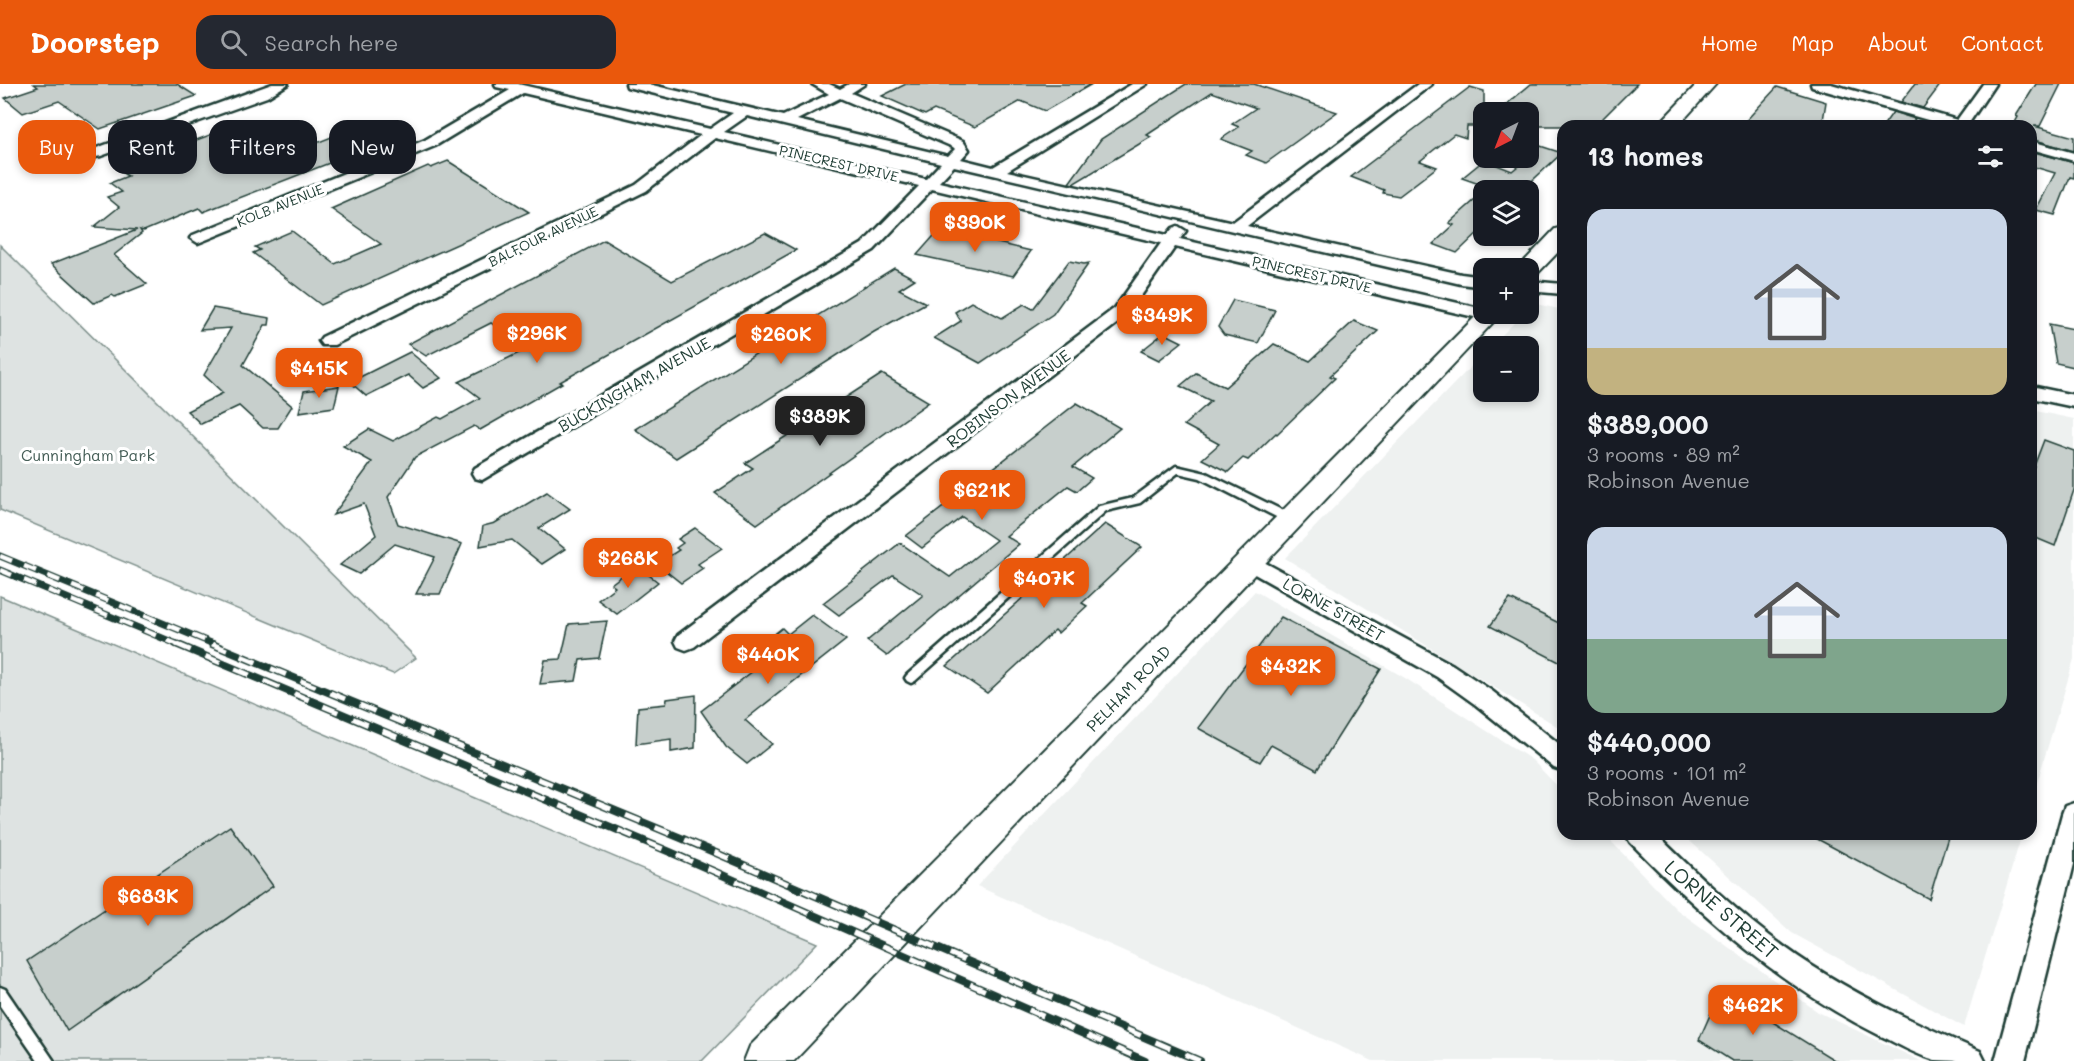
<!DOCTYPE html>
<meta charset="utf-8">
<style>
:root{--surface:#171b24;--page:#242831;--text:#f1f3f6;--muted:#9ea1a6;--accent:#ea580c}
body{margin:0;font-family:Mali,sans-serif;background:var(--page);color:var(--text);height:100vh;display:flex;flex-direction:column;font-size:22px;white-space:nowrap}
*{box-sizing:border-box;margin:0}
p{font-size:20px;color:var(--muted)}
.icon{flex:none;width:33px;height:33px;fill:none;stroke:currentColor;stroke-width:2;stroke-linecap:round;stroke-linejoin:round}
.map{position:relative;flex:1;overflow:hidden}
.drawer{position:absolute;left:1557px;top:36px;width:480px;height:720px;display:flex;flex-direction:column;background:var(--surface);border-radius:18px;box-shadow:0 3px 9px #0003}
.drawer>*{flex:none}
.guide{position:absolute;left:18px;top:36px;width:570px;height:54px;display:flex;gap:12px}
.needle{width:39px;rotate:222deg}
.buttons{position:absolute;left:1473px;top:18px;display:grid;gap:12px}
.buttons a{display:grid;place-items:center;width:66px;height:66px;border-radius:12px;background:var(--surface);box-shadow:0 3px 9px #0003;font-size:30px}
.price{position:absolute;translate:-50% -51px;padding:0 14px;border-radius:12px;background:var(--accent);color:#fff;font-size:20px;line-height:39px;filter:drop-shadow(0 2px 3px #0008)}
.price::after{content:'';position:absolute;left:50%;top:36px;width:18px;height:14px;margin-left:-9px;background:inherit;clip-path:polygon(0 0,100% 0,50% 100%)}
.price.on{background:#222;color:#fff}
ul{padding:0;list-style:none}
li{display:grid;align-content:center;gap:12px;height:318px;padding:0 30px}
li span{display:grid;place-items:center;height:186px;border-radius:18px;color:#555}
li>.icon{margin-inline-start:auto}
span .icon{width:108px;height:108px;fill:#fffc;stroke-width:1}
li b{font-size:26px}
h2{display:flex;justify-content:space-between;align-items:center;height:72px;padding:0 30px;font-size:26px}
.chip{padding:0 21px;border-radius:18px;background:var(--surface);box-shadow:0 3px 9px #0003;font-size:21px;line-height:54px}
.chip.on{background:var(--accent);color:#fff}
header{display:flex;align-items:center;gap:36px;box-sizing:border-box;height:84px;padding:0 30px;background:var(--accent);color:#fff}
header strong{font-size:28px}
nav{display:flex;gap:33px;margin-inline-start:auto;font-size:21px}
.search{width:420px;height:54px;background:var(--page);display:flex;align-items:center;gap:15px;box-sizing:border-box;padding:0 21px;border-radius:18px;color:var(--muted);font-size:22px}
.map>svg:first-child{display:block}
.built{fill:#eef1f0}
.green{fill:#dee3e2;stroke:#7e908b;stroke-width:1.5}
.building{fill:#c7cfcc;stroke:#1f3d34;stroke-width:1.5}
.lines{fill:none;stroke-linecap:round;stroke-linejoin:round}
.lane-casing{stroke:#1f3d34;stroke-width:5}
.street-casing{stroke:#1f3d34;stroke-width:5}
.secondary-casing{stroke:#1f3d34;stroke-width:4}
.lane{fill:#fff;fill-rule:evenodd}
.street{fill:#fff;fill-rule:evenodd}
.secondary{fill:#fff;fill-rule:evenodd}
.rail-far1-casing{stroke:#1f3d34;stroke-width:7}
.rail-casing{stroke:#1f3d34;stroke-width:8}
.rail-far1{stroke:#fff;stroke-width:4.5;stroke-dasharray:13;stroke-linecap:butt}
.rail{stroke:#fff;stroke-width:5;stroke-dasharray:16;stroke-linecap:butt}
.labels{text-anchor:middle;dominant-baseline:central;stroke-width:6;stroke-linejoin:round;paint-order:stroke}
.far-street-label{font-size:14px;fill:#1f3d34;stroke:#fff}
.street-label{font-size:16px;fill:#1f3d34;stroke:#fff}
.park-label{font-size:16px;fill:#455e57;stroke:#fff}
.near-street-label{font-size:20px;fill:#1f3d34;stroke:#fff}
</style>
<header>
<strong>Doorstep</strong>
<div class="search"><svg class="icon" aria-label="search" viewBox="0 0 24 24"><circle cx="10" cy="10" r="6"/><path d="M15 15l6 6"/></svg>Search here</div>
<nav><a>Home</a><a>Map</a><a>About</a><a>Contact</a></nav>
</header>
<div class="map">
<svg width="2074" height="977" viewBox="0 0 2074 977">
<rect width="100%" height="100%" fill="#fff"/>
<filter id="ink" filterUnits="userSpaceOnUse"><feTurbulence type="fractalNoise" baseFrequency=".0167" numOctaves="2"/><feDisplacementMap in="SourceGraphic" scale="12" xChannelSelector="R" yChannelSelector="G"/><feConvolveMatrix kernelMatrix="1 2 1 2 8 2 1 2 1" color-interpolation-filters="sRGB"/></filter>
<g filter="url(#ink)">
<g class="built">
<path d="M1533,219L1563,226V646L1285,474L1483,270L1484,308H1528V262H1491L1523,230H1528L1529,223Z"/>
<path d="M2031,326L2074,335V575L2031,719Z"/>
<path d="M1255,507L1405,594L1532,676L1563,708V750H1604L1676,825L1818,928L1921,977H1373L977,802Z"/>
<path d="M1682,750H2022L1964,943L1792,849Z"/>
</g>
<g class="green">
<path d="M0,161L416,574L393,590L0,426Z"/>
<path d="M0,512L817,859L702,977H0Z"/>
</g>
<g class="building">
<path d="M34,0H177L196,12L100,45L59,17L23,29L5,14L38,3Z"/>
<path d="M906,0H1092L1045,27L1021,17L975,43L934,26L925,31L882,12Z"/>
<path d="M1186,0H1254L1337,28L1266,79L1246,71L1252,67L1221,55L1239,43L1232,40L1256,24L1212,8L1147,51L1151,53L1073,100L1069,99L1101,55Z"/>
<path d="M1531,0H1637L1595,42H1528V28H1513L1501,25Z"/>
<path d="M1915,0H1941L1923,24L1901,18Z"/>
<path d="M2036,0H2061L2040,42H2034L2074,53V67L2031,55V42H2013L2018,33L2016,32Z"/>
<path d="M1470,3L1484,7V42H1467L1466,54L1454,50L1420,77L1437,83L1399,112L1383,109L1384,106L1351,93Z"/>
<path d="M1777,3L1826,18L1822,42H1741Z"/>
<path d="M1893,28L1915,35L1910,42H1883Z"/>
<path d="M218,48L256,72L294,57L304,64L339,50L359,63L341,70L345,73L203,128L199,124L144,147L140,146L142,149L114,171L147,200L115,213L112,211L94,219L51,180L137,146L94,143L119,123L107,113L122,108L110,99L128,92L124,90L165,72L161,69Z"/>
<path d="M1528,58L1562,69L1522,106H1496L1462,94L1484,76L1512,87L1528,74Z"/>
<path d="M2031,67L2074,79V94L2070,93L2055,131L2036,126L2055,89L2031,82Z"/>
<path d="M448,77L529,128L321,221L253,169L260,166L255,163L292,147L335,180L381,160L331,125L428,82L431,84Z"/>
<path d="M1484,108V143L1457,169L1433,160L1454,141L1449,139Z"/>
<path d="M940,145L981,155L1031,167L1013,192L917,171Z"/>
<path d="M765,149L796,166L560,298L562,299L480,346L474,342L415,373L388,413L398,440L462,460L440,510H416L435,473L395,460L359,490L340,481L376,451L364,420L333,431L372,378L343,362L369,345L393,357L438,333L442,335L480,314L459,298L527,265L491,239L426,272L408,260L604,156L672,197Z"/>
<path d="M1069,177L1084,180L1089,179L1053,230L980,279L934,254L961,237L955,228L971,218L1002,234L1024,220L1033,225Z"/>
<path d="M894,184L915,195L899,205L926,219L874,248L676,374L635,345Z"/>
<path d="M1233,216L1275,226L1258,259L1224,251L1218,243Z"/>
<path d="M213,224L270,234L269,241H265L243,281L292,322L278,344H263L239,322L201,340L187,327L223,309L204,291L231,244L200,246Z"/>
<path d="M1354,237L1378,247L1330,292L1335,294L1277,350L1276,349L1248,376L1243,374L1228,388L1202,375L1219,360L1184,341L1211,317L1180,302L1196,289L1225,303L1274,260L1310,277Z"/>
<path d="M2049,240L2074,245V283L2056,279Z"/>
<path d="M1164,249L1182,258L1159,276L1141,267Z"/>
<path d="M410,268L441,294L423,304L408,291L366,312L350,298Z"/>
<path d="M882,290L929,318L757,440L715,409L753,384L745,379Z"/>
<path d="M339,302L334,323L299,328L304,307Z"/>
<path d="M1077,319L1120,344L1073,383L1092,394L1077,407L1068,402L1006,452L1019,460L887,572L867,557L923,511L893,491L839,531L823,519L900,459L950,493L996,456L962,433L922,464L906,452Z"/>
<path d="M2044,356L2074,367V406L2055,462L2031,452V390Z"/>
<path d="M547,408L570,425L539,444L565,465L542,480L512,456L480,462L483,442L495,439Z"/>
<path d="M1105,440L1142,463L1082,519L1087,522L1058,549L1055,546L987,609L947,582Z"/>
<path d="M695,444L722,464L698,480L703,484L681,499L657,480L679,466L676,464L683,459L678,455Z"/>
<path d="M636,481L658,498L617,530L598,516L615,503L611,500Z"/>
<path d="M1510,515L1563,541V580L1490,542Z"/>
<path d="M812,531L846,556L745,636L772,660L747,680L726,663L701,627L775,570L762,560L782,544L788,550Z"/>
<path d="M1281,533L1381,585L1317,686L1271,661L1260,678L1198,644Z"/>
<path d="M607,537L599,574L580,576L576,597L540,600L545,576L561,575L569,540Z"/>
<path d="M696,611L695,664L671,668V655L636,660L638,623L666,620L667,615Z"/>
<path d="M230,742L273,802L67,947L27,877Z"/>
<path d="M1808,750H1949L1929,815Z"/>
<path d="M1721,906L1836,977H1732L1699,956Z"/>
</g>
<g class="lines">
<defs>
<g id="lane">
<path d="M1176,382L1206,389L1294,432L1295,435L1290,439L1286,438L1200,394L1178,389L1140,419L1106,427L915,597L911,599L907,597L905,594L907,591L1099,422L1133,414Z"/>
<path d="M0,903L5,905L54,977H38L0,922Z"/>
</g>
<g id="street">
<path d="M272,0H288L267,13L101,72L96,73L89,69L91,66Z"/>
<path d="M495,0H518L710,45L733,29L627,3L626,0H648L783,32L829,10L812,0H829L840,5L849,0H865L851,9L963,57L969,66L961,75L993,83L1132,0H1147L1007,87L1233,138L1418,0H1432L1247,142L1461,190L1484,193V203L1461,200L954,82L939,98L1167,151L1173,144L1178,142L1186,147L1180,155L1484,225V230L1495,231L1487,236L1175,163L1127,232L694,563L686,566L678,563L675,557L678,551L1115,224L1161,159L932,105L874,166L482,396L475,394L472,389L475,384L862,160L919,102L715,54L646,107L334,261H322L319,257L322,253L636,101L701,51L523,9L435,62L203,157L198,159L190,154L193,151L425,56L510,6L496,3ZM840,14L953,63L955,65L948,72L797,36ZM747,32L941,79L926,95L724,48Z"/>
<path d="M1811,0H1831L1957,36L1983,0H1995L1969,39L1971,42H1949L1812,3Z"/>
<path d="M2031,57L2074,69V77L2031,65Z"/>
<path d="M1528,197L1563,200V210L1528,207Z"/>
<path d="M2031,302L2074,311V323L2031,314Z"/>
<path d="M1249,470L1453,581L1492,607L1563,663V687L1554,684L1476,621L1437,593L1242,483L1239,478L1242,473Z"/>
<path d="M2074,719V780L2025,977H1995L2062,730L2065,722Z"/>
<path d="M1626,750H1656C1708,801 1762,852 1825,890C1874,920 1927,944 1980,967L1985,977C1969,977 1949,977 1935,976C1916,971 1898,960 1881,952C1784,904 1705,835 1630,758Z"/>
</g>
<g id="secondary">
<path d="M1697,0H1716L1678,42H1657Z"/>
<path d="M1563,143V163L1536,191L1528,193V184H1518L1555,145Z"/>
<path d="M1484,224V230H1501L794,977H744L750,962Z"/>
</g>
</defs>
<use href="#lane" class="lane-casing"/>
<use href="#street" class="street-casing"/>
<use href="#secondary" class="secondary-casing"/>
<use href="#lane" class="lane"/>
<use href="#street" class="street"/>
<use href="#secondary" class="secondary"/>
<defs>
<g id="rail-far1">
<path d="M0,472L216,561"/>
<path d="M0,486L179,561"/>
</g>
<g id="rail">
<path d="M176,560L670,768L1145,977"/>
<path d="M212,560L681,754L1200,977"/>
</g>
</defs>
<use href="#rail-far1" class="rail-far1-casing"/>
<use href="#rail" class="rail-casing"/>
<use href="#rail-far1" class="rail-far1"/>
<use href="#rail" class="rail"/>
</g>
</g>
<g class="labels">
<g class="far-street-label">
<text transform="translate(839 79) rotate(13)">PINECREST DRIVE</text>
<text transform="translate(280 121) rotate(-22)">KOLB AVENUE</text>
<text transform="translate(543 152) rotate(-26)">BALFOUR AVENUE</text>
<text transform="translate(1312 190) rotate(13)">PINECREST DRIVE</text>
</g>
<g class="street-label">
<text transform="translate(634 300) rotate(-30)">BUCKINGHAM AVENUE</text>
<text transform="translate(1008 314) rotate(-37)">ROBINSON AVENUE</text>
<text transform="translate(1334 525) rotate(29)">LORNE STREET</text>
<text transform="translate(1128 604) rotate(-46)">PELHAM ROAD</text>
</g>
<g class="park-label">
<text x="88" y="370">Cunningham Park</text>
</g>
<g class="near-street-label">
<text transform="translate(1722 825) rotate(40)">LORNE STREET</text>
</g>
</g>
</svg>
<div class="buttons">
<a><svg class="needle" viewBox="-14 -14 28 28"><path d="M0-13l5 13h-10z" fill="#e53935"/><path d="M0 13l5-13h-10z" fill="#9ea1a6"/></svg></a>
<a><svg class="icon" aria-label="layers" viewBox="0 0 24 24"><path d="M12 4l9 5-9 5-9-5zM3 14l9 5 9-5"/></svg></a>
<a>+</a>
<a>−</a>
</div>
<b class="price" style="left:975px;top:169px">$390K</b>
<b class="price" style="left:1162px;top:262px">$349K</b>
<b class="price" style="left:537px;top:280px">$296K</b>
<b class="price" style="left:781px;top:281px">$260K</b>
<b class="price" style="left:319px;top:315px">$415K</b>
<b class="price on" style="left:820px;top:363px">$389K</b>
<b class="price" style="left:982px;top:437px">$621K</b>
<b class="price" style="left:628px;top:505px">$268K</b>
<b class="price" style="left:1044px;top:525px">$407K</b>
<b class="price" style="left:768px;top:601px">$440K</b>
<b class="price" style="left:1291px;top:613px">$432K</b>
<b class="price" style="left:148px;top:843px">$683K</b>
<b class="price" style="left:1753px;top:952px">$462K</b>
<div class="guide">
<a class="chip on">Buy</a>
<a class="chip">Rent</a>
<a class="chip">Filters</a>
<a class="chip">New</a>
</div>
<section class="drawer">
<h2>13 homes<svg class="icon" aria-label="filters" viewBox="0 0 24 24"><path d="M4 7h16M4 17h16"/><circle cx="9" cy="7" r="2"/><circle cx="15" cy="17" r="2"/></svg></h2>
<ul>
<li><span style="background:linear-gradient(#c9d6e8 75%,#c2b280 0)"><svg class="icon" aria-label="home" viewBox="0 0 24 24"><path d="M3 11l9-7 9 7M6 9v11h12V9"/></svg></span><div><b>$389,000</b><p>3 rooms · 89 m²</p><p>Robinson Avenue</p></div></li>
<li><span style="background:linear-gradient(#c9d6e8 60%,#7fa58c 0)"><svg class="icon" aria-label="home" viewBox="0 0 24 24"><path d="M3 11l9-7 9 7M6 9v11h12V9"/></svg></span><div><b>$440,000</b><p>3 rooms · 101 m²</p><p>Robinson Avenue</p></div></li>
</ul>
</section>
</div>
